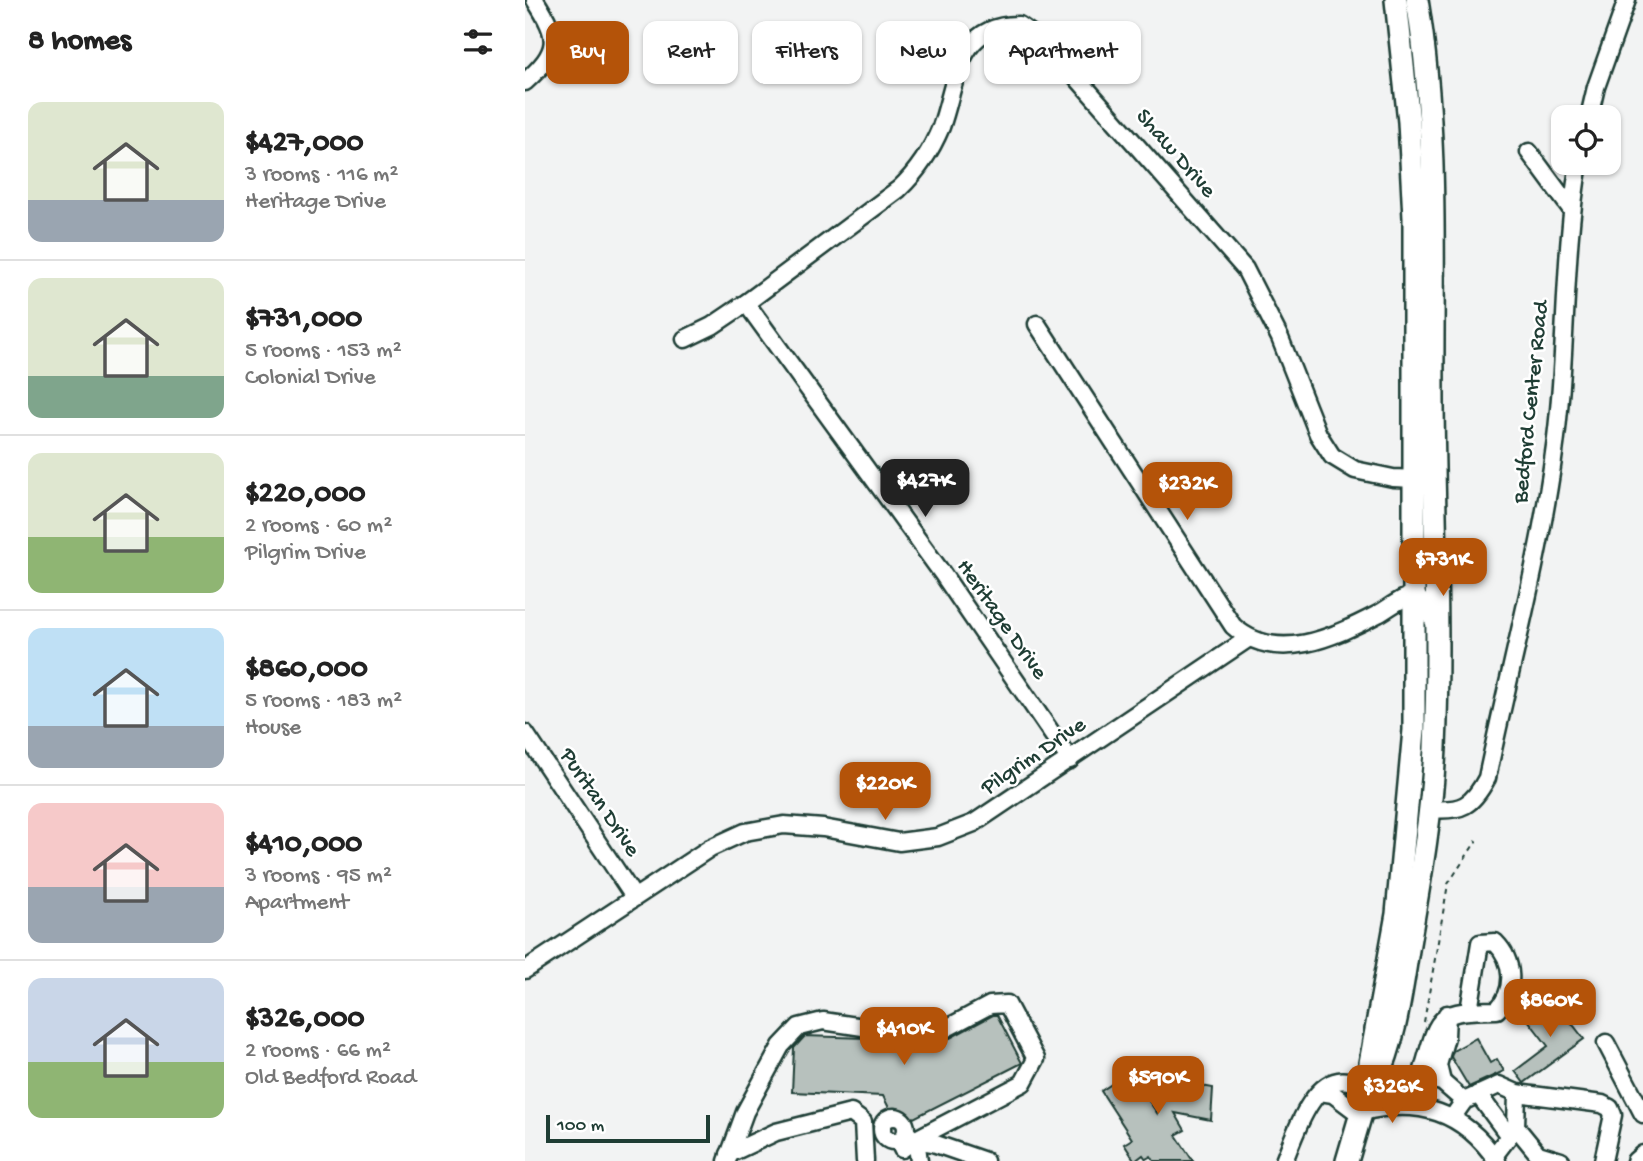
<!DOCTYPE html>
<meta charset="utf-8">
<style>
:root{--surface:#fff;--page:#f2f2f2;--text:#222;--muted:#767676;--line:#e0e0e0;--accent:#b45309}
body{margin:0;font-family:"Gochi Hand",sans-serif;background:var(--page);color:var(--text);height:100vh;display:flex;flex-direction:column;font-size:26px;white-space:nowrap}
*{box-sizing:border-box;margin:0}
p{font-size:23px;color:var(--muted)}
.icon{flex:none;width:38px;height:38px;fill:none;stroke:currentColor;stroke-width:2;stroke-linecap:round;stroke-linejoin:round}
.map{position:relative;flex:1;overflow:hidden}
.panel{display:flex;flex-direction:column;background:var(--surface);width:525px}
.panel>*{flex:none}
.hud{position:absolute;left:21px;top:21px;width:665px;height:63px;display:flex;gap:14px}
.buttons{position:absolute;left:1026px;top:105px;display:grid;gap:14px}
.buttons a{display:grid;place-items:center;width:70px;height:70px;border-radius:14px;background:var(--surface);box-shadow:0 2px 5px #0004;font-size:35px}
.scale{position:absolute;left:21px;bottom:18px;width:164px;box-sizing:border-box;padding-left:7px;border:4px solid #1f3d34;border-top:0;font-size:19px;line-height:24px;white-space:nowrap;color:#1f3d34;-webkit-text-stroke:5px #fff;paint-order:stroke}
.price{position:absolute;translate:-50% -60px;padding:0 16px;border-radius:14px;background:var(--accent);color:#fff;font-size:23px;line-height:46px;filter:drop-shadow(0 2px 4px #0008)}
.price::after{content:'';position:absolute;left:50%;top:42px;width:21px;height:16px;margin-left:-10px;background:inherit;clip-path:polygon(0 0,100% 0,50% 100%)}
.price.current{background:#222;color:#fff}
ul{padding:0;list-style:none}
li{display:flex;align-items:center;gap:21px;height:175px;padding:0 28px}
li+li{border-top:2px solid var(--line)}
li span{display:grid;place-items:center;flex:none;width:196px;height:140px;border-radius:14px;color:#555}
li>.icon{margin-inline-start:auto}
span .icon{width:84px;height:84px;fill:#fffc;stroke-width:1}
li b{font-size:30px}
h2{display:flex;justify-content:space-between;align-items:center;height:84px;padding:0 28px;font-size:30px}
.tag{padding:0 24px;border-radius:14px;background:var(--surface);box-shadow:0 2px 5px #0004;font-size:24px;line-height:63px}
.tag.current{background:var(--accent);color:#fff}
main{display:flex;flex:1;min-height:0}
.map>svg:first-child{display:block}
.building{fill:#b7c1bd;stroke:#1f3d34;stroke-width:2}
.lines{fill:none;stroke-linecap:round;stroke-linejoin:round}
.minor-casing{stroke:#1f3d34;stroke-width:21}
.highway-casing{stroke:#1f3d34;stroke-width:26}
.path{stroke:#1f3d34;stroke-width:2;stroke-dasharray:5 5;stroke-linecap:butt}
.minor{stroke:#fff;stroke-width:16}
.highway{stroke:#fff;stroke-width:21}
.labels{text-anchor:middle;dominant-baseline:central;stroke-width:5;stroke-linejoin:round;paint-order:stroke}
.street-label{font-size:23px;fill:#1f3d34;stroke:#fff}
</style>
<main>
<section class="panel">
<h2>8 homes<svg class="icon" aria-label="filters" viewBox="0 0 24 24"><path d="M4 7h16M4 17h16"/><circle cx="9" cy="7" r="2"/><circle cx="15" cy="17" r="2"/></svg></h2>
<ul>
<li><span style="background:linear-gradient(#dfe7d0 70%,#9aa5b1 0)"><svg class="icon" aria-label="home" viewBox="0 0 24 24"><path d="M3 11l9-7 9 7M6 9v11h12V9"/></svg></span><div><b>$427,000</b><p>3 rooms · 116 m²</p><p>Heritage Drive</p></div></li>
<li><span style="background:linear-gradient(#dfe7d0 70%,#7fa58c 0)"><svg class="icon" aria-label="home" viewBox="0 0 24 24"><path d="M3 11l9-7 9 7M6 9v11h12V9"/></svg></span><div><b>$731,000</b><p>5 rooms · 153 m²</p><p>Colonial Drive</p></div></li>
<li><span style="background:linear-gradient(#dfe7d0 60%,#8fb573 0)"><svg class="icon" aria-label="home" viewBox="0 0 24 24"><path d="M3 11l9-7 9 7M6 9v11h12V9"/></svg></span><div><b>$220,000</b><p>2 rooms · 60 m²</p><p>Pilgrim Drive</p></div></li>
<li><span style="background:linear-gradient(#bfe0f5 70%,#9aa5b1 0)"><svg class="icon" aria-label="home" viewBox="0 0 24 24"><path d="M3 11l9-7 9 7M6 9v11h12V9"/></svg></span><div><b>$860,000</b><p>5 rooms · 183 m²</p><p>House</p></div></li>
<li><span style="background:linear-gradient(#f6c9c9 60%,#9aa5b1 0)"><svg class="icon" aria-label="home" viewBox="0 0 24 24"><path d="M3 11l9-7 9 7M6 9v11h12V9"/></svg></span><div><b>$410,000</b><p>3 rooms · 95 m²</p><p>Apartment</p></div></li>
<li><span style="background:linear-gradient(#c9d6e8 60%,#8fb573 0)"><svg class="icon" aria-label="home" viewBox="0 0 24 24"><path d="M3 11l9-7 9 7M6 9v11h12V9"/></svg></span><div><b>$326,000</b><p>2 rooms · 66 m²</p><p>Old Bedford Road</p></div></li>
</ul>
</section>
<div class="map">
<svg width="1118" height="1161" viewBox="0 0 1118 1161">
<rect width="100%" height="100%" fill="#f2f3f3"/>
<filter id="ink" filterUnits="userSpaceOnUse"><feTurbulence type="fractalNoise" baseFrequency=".0143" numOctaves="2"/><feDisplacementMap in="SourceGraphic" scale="14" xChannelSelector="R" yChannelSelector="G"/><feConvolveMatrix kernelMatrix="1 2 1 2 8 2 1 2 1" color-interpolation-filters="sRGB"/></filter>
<g filter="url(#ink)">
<g class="building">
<path d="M1029,1000L1059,1039L999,1083L990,1071L1023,1046L1003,1020Z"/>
<path d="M468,1015H472L497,1063L373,1126L358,1096L267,1092L269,1048L280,1036L342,1038L395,1046V1050L410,1046Z"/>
<path d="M951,1038L965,1063L972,1059L979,1071L944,1087L926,1057L928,1051Z"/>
<path d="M605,1072L632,1113L638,1079L688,1088L686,1120L650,1113L660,1130L651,1135L668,1161H629L626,1156L621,1159L618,1155L610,1161L599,1144L607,1139L576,1091Z"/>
</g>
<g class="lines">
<defs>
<g id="minor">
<path d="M0,82C35,50 35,39 10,0"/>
<path d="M1064,117L1071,87L1102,0"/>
<path d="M1004,152L1046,209"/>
<path d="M221,303L417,573L545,760"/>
<path d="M512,324L708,626C751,665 809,637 853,614C867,606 875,598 891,594L911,625"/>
<path d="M160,339L187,326L221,303L374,189C393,171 406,151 416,127C432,83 431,24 494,25L524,46L720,269L755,338L793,434L807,456L830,470L868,478L891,479"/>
<path d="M0,733L109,897"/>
<path d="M904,809C937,812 947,806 962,778C984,672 1013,566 1028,460C1043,361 1037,260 1054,163"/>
<path d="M0,970L185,848L220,832L259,825L298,828L374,842L413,837L449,823L724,638"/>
<path d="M1081,1043L1118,1114"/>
<path d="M858,1066L873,1092L892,1105"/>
<path d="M917,1082L913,1065L921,1037L922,1014"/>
<path d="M795,1092L808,1094L836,1115"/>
<path d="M953,1094L984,1136"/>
<path d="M939,1101L917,1082L906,1080L898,1070C914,1013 912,1011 972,1010C991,990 989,961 970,942L955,943L944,1011"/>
<path d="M837,1112C894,1098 938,1111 972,1161"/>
<circle cx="369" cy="1129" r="12"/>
<path d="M927,1118L939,1101L974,1085L992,1093L1077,1104L1085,1108L1088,1115L1078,1161"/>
<path d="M991,1127L1013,1154L1036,1161"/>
<path d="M384,1135L392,1146L394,1161"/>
<path d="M377,1149L389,1140L408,1143L460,1161"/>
<path d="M204,1154L251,1132L326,1113L338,1122L340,1161"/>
<path d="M969,1156L991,1127L992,1093"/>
<path d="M202,1161L220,1112L256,1046L274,1027L298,1021L405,1037L465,1005L482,1004L511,1059L498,1083L389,1140"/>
<path d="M759,1161C769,1137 788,1074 823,1081C830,1082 837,1087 843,1090"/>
<path d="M1110,1161L1118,1154"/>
</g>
<g id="highway">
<path d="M851,1081C872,1038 877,984 885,938C896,875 907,811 910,748C915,633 909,518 908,404C907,269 914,133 892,0"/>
<path d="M822,1161L843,1090L845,1063L872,914L889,730V218L884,122L871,0"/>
</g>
</defs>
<use href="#minor" class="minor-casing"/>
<use href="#highway" class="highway-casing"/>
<path class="path" d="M899,1022L923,884L952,840"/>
<use href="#minor" class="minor"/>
<use href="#highway" class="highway"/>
</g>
</g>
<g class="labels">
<g class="street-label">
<text transform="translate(650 154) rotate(49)">Shaw Drive</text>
<text transform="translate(1007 402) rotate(-84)">Bedford Center Road</text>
<text transform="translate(476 620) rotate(55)">Heritage Drive</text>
<text transform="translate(509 757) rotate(-34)">Pilgrim Drive</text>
<text transform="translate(74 803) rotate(56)">Puritan Drive</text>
</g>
</g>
</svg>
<div class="buttons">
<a><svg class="icon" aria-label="locate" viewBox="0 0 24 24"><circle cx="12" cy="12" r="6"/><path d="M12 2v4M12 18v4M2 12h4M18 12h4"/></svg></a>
</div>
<div class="scale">100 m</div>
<b class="price current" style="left:400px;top:519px">$427K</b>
<b class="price" style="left:662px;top:522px">$232K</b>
<b class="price" style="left:918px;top:598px">$731K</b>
<b class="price" style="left:360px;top:822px">$220K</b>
<b class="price" style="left:1025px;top:1039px">$860K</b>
<b class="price" style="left:379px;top:1067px">$410K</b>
<b class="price" style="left:633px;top:1116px">$590K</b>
<b class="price" style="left:867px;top:1125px">$326K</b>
<div class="hud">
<a class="tag current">Buy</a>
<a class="tag">Rent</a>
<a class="tag">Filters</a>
<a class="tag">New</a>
<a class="tag">Apartment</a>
</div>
</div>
</main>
